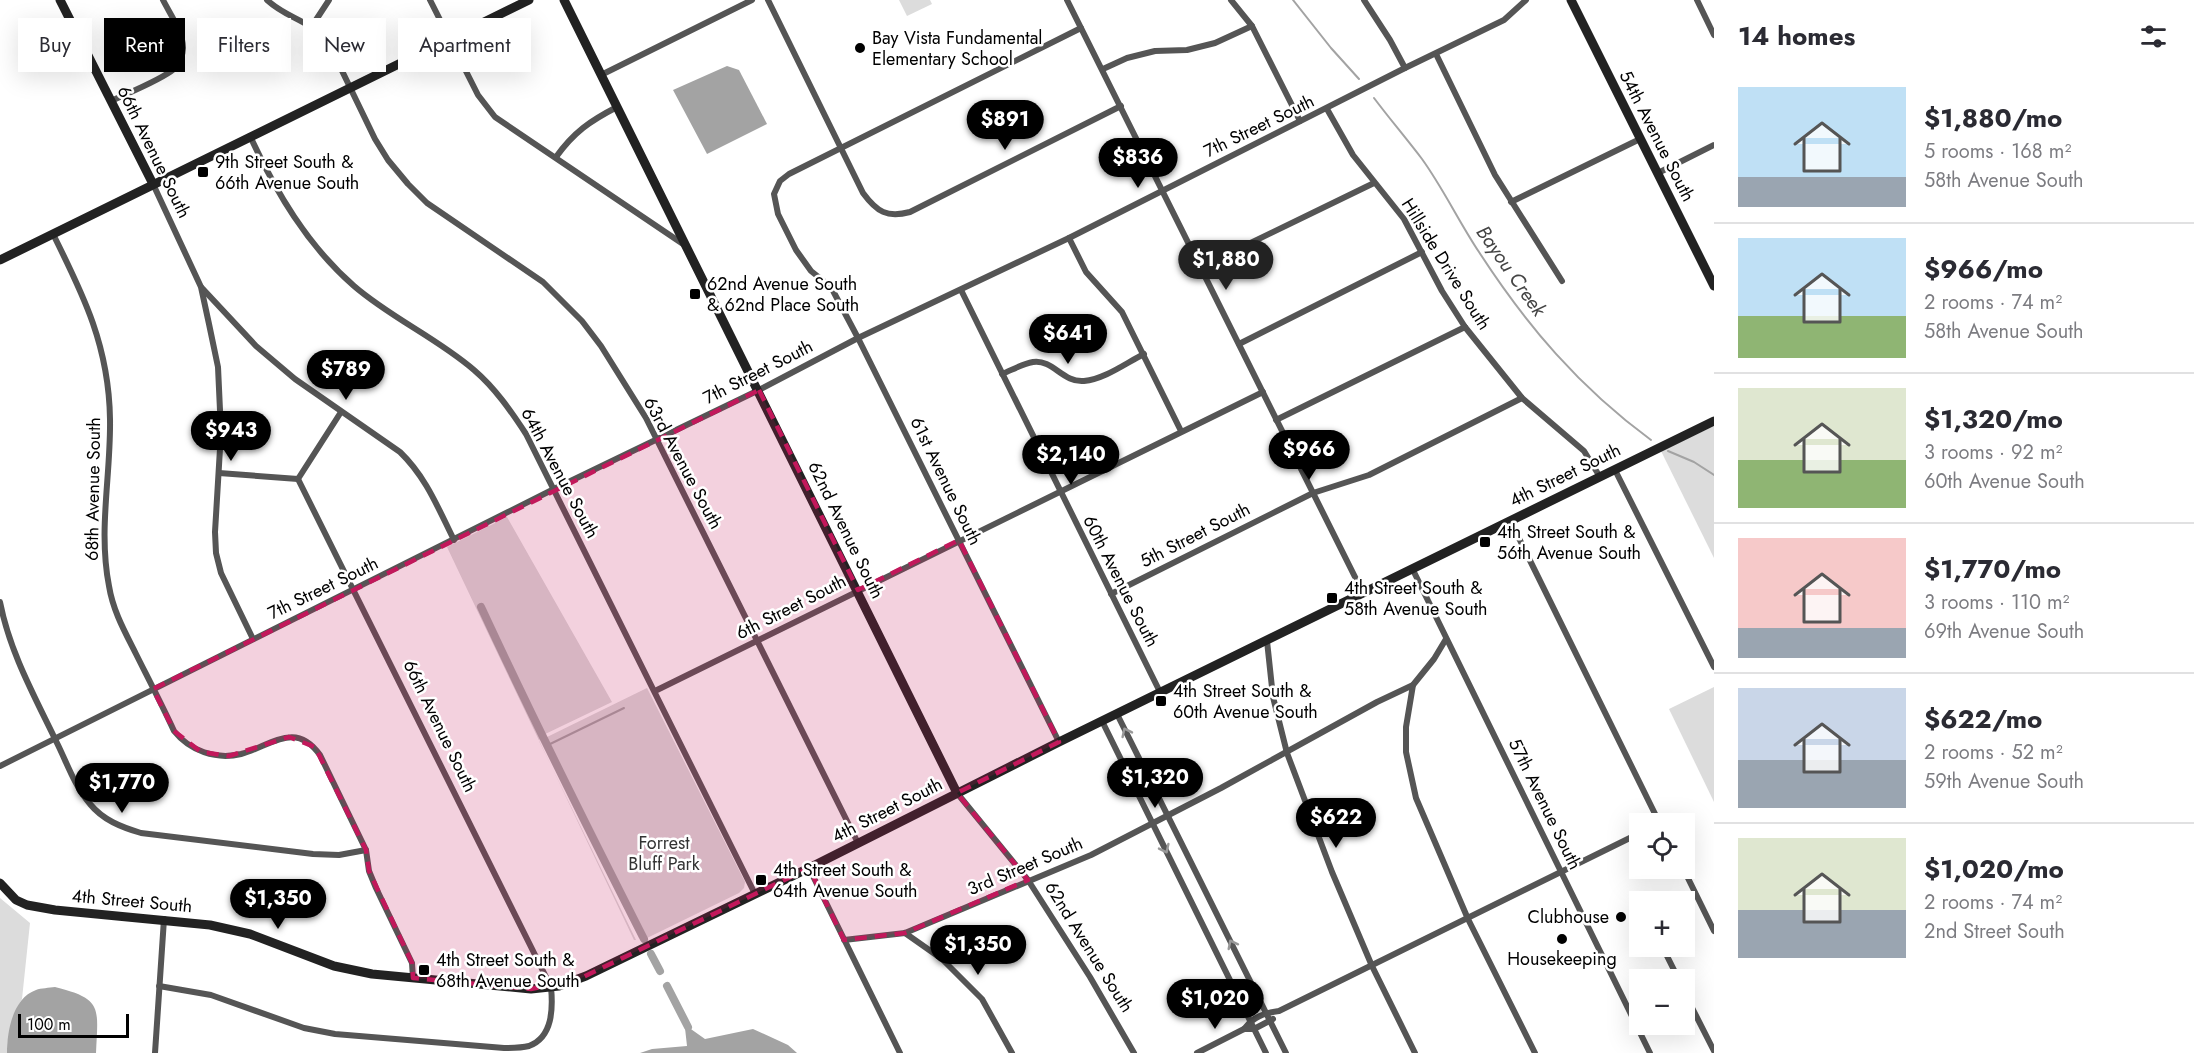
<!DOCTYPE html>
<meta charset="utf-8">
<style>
:root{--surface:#fff;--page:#f7f7f7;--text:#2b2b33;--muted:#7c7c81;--line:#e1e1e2;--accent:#000}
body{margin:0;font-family:Jost,sans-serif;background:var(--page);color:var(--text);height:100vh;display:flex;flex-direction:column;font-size:22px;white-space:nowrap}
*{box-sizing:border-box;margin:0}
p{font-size:20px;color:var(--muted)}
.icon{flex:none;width:33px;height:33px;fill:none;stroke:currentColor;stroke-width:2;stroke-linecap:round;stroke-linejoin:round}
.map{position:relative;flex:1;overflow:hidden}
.drawer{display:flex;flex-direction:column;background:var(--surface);width:480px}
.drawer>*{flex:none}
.top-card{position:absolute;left:18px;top:18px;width:570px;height:54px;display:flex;gap:12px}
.fabs{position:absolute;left:1629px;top:813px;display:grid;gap:12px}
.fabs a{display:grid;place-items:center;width:66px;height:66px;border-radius:0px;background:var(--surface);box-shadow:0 6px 24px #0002;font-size:30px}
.scale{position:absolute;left:18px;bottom:15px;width:111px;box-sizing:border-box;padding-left:6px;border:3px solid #000;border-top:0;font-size:16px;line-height:21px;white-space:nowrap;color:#000;-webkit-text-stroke:4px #fff;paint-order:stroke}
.price{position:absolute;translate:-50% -51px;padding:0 14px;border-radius:21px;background:var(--accent);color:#fff;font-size:20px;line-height:39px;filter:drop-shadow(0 2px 3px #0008)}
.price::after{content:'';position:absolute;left:50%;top:36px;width:18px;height:14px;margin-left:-9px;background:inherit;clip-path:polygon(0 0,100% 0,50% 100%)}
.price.on{background:#222;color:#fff}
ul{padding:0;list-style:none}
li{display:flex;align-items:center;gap:18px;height:150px;padding:0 24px}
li+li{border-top:2px solid var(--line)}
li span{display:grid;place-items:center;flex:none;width:168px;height:120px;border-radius:0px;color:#555}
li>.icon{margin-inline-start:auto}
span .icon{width:72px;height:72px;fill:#fffc;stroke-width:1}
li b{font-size:26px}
h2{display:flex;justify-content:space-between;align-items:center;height:72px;padding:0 24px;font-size:26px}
.tag{padding:0 21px;border-radius:0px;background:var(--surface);box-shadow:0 6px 24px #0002;font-size:21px;line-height:54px}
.tag.on{background:var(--accent);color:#fff}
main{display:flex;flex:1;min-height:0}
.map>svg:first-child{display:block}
.green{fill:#dcdcdc}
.water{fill:#a3a3a3}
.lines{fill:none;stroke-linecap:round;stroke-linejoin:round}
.stream{stroke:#a3a3a3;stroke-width:2}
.canal{stroke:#a3a3a3;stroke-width:8}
.street{stroke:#555;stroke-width:6}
.secondary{stroke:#222;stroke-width:9}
.oneway{stroke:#999}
.marked{fill:#c2185b;fill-opacity:0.2;stroke:#c2185b;stroke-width:4.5;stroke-dasharray:12 8;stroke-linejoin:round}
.poi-dot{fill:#000;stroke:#fff;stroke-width:2}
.labels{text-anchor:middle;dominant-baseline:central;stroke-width:5;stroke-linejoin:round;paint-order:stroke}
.poi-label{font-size:18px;fill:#000;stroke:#fff;text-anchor:start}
.street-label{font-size:18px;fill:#000;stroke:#fff}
.park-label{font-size:18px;fill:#333;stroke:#fff}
.water-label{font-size:20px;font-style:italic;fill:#444;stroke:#fff}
</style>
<main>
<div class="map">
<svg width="1714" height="1053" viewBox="0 0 1714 1053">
<rect width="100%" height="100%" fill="#fff"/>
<g class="green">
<path d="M899,0H930L932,4L907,16Z"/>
<path d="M1714,426V558L1661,451Z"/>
<path d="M507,517L612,702L541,736L539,741L636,940H634L447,547Z"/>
<path d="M1714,687V802L1669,709Z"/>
<path d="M647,688L745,882L744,888L739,893L647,938H639L543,739Z"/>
<path d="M0,898L30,923L22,999C13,1014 7,1035 7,1053H0Z"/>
</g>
<g class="water">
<path d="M727,66L739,70L767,124L707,154L673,90Z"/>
<path d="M55,987C103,999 98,1007 96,1053H7C7,1031 13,998 36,990C41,988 49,988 55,987Z"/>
<path d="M688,1027L705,1039L753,1029L788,1045L797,1053H640L652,1049L687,1046L685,1028Z"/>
</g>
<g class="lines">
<g class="stream">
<path d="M1293,0L1331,48L1359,79"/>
<path d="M1374,98C1389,118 1406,138 1422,159C1443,188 1459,222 1479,252C1527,326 1579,387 1651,440"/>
<path d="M1668,451L1694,462L1714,475"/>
<path d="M546,746L624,708"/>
</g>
<g class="canal">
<path d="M481,607C533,719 588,829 644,939"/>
<path d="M651,954L660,971"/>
<path d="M667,986L688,1027"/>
</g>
<g class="street">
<path d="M267,0C290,21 310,18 330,46L375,139L388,160L408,184L427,203L543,282L582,321L601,346L646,418L858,843"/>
<path d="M430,0L478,95L495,117L683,244"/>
<path d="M768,0L863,193C877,212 887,218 910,212L1121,106"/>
<path d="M1067,0L1363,593"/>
<path d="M1231,0L1252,26L1300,121"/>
<path d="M1364,0L1390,40L1405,68"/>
<path d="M1697,0L1714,35"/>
<path d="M312,26L329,0"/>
<path d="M1436,54L1495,175L1562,281"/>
<path d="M1103,69L1127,58L1155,51L1187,50L1215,43L1252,26"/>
<path d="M601,75L752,0"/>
<path d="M111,101C128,93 161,80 174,69C179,64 183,55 183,48C183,32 170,14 163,0"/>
<path d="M1327,109L1353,155L1404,219L1442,291L1465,327L1522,398L1584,451L1600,477"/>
<path d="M250,136C276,192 307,245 354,286C391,318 437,338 474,370C495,388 511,411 526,434L755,894"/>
<path d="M556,157C574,132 590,121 617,107"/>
<path d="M1658,173L1714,145"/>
<path d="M153,184L201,287L209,324L218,367L221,432L215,532L216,553L221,573L253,639"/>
<path d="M1511,202L1640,139"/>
<path d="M53,234C84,296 109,347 110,419C111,475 98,530 109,586C113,611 125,632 136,654C149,680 162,705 174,731C190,751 216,760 241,754C271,746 295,720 320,755L366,850L369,871L376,888L412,963L413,978"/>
<path d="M1069,238L1086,272L1122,312L1181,431"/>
<path d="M1201,267L1374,183"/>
<path d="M202,288L256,346L295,379L400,452C426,477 438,508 454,540"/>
<path d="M961,290L1160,692"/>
<path d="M1239,344L1422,252"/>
<path d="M1002,374C1012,370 1022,364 1033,362C1053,359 1063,383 1084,381C1105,379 1126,363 1144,354"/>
<path d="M1276,420L1465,327"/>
<path d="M1615,470L1714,667"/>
<path d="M219,473L298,479L341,412"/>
<path d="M1510,520L1660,824"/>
<path d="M1412,568L1650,1053"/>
<path d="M1111,594L1313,493L1369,475L1522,398"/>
<path d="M0,602C10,653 35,697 57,743C67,763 75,787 90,804C103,820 121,827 141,833L313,854L339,855L366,850"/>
<path d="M1267,641L1273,697L1287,753L1332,872L1372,966L1415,1053"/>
<path d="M1413,685L1406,727V752L1416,798L1468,919L1535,1053"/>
<path d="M655,691L1263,392"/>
<path d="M1117,714L1286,1053"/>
<path d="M1102,721L1266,1053"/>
<path d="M1059,742L858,338L831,287L811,271L796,250L778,214L774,194L780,181L789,174L1081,28"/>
<path d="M0,766L554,489L759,390L858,338L1069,238L1405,68L1504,20L1526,0"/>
<path d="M957,793L1028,880L1090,977L1134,1053"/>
<path d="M809,868L900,1053"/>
<path d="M1683,868L1714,931"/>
<path d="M1682,902L1695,894"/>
<path d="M905,933L942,959L982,999L1012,1053"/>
<path d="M844,940L905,933L1091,855L1221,788L1377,702L1413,685L1434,659L1446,639"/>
<path d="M1662,946L1679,980"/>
<path d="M159,986L211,995L304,1028L335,1034L504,1048C512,1048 521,1048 529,1046C553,1037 553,1008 551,987L298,479"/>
<path d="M1684,992L1714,1051"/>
<path d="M1244,1029C1253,1017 1264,1013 1279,1011L1640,833"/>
<path d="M155,1053L164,919"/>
<path d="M1197,1053L1244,1029H1254L1273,1019"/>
</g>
<g class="secondary">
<path d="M60,0L153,184"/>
<path d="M564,0L957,793"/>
<path d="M1571,0L1714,286"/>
<path d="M0,260L529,0"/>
<path d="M0,883L16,900L27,905L55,910L210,925L250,934L334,966L372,974L531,989L559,986L586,976L809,868L1059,742L1714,421"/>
</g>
</g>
<defs><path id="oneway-chevron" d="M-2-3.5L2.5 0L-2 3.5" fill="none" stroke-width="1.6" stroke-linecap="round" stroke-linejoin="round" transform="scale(1.5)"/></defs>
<g class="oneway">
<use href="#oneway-chevron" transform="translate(1126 732) rotate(-116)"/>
<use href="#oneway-chevron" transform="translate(1165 849) rotate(64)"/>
<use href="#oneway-chevron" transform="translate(1232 944) rotate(-117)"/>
</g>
<path class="marked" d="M759,390L858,590L959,540L1059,742L957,793L1028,880L905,933L844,940L809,868L577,980L531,989L413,978L412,963L369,871L366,850L315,747L289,737L229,756L201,752L174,731L153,689Z"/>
<g class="poi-dot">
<circle cx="860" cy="48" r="6"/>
<rect x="197" y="166" width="12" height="12" rx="3"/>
<rect x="689" y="288" width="12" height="12" rx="3"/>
<rect x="1479" y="536" width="12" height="12" rx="3"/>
<rect x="1326" y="592" width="12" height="12" rx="3"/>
<rect x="1155" y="695" width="12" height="12" rx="3"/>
<rect x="755" y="874" width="12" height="12" rx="3"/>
<circle cx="1621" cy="917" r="6"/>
<circle cx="1562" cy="939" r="6"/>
<rect x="418" y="964" width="12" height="12" rx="3"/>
</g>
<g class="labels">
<g class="poi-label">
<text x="872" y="38">Bay Vista Fundamental<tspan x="872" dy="21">Elementary School</tspan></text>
<text x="215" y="162">9th Street South &amp;<tspan x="215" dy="21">66th Avenue South</tspan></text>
<text x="707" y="284">62nd Avenue South<tspan x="707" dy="21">&amp; 62nd Place South</tspan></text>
<text x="1497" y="532">4th Street South &amp;<tspan x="1497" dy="21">56th Avenue South</tspan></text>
<text x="1344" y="588">4th Street South &amp;<tspan x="1344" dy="21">58th Avenue South</tspan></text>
<text x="1173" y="691">4th Street South &amp;<tspan x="1173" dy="21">60th Avenue South</tspan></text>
<text x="773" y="870">4th Street South &amp;<tspan x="773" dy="21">64th Avenue South</tspan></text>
<text x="1609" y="917" text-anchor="end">Clubhouse</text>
<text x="1562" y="959" text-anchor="middle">Housekeeping</text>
<text x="436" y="960">4th Street South &amp;<tspan x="436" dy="21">68th Avenue South</tspan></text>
</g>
<g class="street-label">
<text transform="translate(1259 126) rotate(-26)">7th Street South</text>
<text transform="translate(1657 136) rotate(63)">54th Avenue South</text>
<text transform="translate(154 152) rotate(64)">66th Avenue South</text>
<text transform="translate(1446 264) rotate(58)">Hillside Drive South</text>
<text transform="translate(758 372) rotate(-27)">7th Street South</text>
<text transform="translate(683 463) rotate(62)">63rd Avenue South</text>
<text transform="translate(560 473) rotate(62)">64th Avenue South</text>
<text transform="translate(1565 475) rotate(-26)">4th Street South</text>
<text transform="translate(946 481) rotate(64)">61st Avenue South</text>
<text transform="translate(93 489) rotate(-89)">68th Avenue South</text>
<text transform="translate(846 530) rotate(64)">62nd Avenue South</text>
<text transform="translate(1195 535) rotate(-27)">5th Street South</text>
<text transform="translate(1121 581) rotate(63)">60th Avenue South</text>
<text transform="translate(323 588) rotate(-26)">7th Street South</text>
<text transform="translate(791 607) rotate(-27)">6th Street South</text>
<text transform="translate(440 726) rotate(64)">66th Avenue South</text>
<text transform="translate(1545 804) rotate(64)">57th Avenue South</text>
<text transform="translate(887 810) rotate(-27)">4th Street South</text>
<text transform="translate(1025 866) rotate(-23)">3rd Street South</text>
<text transform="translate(132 901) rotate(5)">4th Street South</text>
<text transform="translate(1089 947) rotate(58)">62nd Avenue South</text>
</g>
<g class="park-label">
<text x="664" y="843">Forrest<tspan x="664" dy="21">Bluff Park</tspan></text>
</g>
<g class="water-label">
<text transform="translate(1511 271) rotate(55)">Bayou Creek</text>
</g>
</g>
</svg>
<div class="fabs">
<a><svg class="icon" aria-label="locate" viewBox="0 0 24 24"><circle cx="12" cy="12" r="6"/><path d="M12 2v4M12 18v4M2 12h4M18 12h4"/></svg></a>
<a>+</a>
<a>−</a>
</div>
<div class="scale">100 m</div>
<b class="price" style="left:1005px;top:151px">$891</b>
<b class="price" style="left:1138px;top:189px">$836</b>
<b class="price on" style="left:1226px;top:291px">$1,880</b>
<b class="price" style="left:1068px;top:365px">$641</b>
<b class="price" style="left:346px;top:401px">$789</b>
<b class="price" style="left:231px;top:462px">$943</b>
<b class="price" style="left:1309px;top:481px">$966</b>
<b class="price" style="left:1071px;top:486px">$2,140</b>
<b class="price" style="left:1155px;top:809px">$1,320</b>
<b class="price" style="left:122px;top:814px">$1,770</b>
<b class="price" style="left:1336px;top:849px">$622</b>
<b class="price" style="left:278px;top:930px">$1,350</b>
<b class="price" style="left:978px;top:976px">$1,350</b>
<b class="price" style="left:1215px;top:1030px">$1,020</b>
<div class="top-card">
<a class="tag">Buy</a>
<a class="tag on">Rent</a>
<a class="tag">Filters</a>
<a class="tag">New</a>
<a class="tag">Apartment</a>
</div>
</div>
<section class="drawer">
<h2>14 homes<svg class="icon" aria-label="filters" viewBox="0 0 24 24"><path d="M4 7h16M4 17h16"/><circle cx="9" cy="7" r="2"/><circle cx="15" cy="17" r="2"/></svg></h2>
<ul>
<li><span style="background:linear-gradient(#bfe0f5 75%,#9aa5b1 0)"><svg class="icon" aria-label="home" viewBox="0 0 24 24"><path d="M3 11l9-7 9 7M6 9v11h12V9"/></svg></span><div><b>$1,880/mo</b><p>5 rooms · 168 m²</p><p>58th Avenue South</p></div></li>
<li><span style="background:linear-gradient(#bfe0f5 65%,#8fb573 0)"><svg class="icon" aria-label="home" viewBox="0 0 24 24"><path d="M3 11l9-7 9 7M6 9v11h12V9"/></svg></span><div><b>$966/mo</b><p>2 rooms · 74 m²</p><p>58th Avenue South</p></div></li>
<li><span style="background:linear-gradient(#dfe7d0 60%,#8fb573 0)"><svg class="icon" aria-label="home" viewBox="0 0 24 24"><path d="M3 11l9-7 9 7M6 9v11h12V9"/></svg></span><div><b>$1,320/mo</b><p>3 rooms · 92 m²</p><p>60th Avenue South</p></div></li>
<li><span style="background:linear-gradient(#f6c9c9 75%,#9aa5b1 0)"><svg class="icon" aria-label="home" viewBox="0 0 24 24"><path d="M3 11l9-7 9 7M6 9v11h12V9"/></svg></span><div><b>$1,770/mo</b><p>3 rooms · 110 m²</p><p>69th Avenue South</p></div></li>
<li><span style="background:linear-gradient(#c9d6e8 60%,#9aa5b1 0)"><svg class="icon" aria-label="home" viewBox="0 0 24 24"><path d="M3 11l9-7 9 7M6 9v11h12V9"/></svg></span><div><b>$622/mo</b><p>2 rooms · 52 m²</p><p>59th Avenue South</p></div></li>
<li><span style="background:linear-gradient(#dfe7d0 60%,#9aa5b1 0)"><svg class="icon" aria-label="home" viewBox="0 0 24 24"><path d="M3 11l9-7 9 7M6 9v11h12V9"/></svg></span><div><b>$1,020/mo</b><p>2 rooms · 74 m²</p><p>2nd Street South</p></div></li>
</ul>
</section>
</main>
